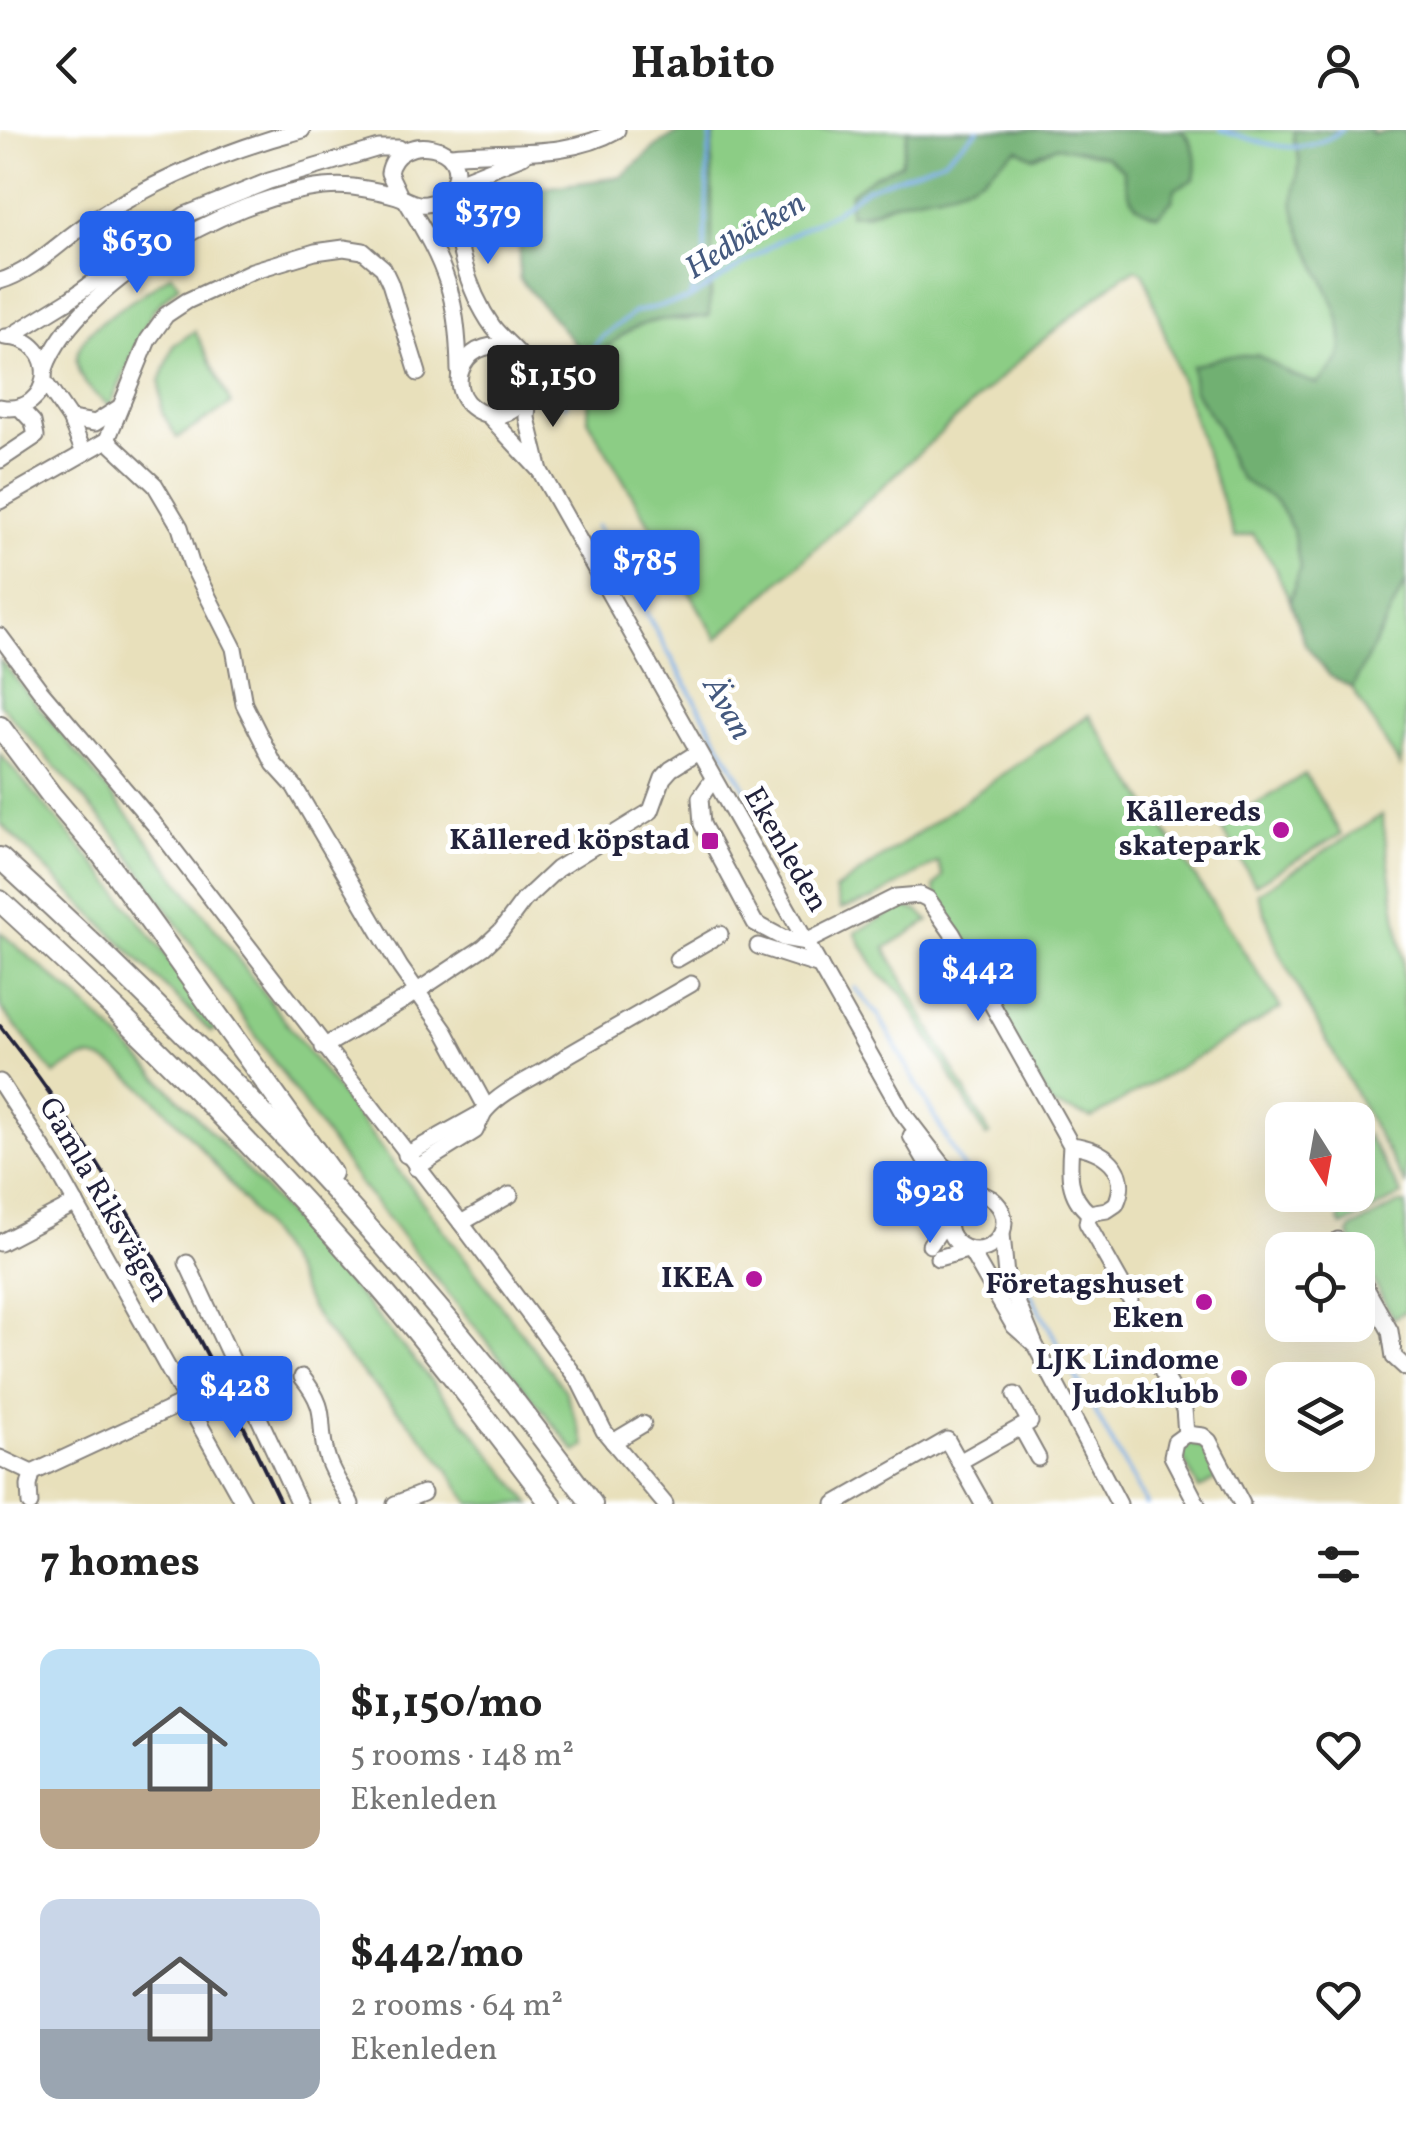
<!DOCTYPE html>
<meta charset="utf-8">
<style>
:root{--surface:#fff;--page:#f6f6f6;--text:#222;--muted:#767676;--accent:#2563eb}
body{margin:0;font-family:Vollkorn,serif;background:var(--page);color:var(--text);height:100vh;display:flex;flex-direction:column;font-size:38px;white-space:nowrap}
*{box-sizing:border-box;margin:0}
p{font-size:32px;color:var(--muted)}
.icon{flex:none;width:55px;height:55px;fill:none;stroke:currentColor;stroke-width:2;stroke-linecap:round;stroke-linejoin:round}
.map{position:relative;height:1374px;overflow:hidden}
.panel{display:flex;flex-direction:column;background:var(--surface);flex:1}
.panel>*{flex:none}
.needle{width:65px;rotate:169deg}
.controls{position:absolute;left:1265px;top:972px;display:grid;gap:20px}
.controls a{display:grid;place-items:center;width:110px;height:110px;border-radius:20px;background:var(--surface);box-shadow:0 10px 40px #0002;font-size:50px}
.price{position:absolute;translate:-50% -85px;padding:0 22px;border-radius:10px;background:var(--accent);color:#fff;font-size:32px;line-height:65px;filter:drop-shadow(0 2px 5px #0008)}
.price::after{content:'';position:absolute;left:50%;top:60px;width:30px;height:22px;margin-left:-15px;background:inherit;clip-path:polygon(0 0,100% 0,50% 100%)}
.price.current{background:#222;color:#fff}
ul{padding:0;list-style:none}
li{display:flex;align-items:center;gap:30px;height:250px;padding:0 40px}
li span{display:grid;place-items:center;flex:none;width:280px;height:200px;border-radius:20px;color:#555}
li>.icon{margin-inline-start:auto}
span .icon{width:120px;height:120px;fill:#fffc;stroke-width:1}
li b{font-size:42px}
h2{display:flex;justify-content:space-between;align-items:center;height:120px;padding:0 40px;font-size:42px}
header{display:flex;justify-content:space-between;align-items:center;height:130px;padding:0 40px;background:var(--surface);font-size:45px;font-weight:700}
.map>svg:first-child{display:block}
.green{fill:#8ccd85;stroke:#577860;stroke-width:2.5}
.forest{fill:#71b072;stroke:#4a6956;stroke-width:2.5}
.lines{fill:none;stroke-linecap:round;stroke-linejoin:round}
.stream{stroke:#77ace4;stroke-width:4}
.minor-casing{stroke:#85817b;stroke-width:19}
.highway-casing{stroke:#85817b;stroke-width:24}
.minor{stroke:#fff;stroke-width:15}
.highway{stroke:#fff;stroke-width:20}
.rail{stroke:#22223b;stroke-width:4}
.poi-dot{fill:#b5179e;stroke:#fff;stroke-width:4}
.labels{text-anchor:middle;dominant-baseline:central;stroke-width:10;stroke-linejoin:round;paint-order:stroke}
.poi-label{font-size:30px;font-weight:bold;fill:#22223b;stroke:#fff;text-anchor:end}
.street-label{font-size:30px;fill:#22223b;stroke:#fff}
.water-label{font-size:32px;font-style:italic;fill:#44597f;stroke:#fff}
</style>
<header><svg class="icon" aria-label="back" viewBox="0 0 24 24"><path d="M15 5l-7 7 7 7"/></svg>Habito<svg class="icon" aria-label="person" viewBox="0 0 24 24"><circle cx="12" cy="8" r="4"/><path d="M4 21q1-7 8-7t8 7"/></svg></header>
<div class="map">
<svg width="1406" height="1374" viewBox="0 0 1406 1374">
<rect width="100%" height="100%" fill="#fff"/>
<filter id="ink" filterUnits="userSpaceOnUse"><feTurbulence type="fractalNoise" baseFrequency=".01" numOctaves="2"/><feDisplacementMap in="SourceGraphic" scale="20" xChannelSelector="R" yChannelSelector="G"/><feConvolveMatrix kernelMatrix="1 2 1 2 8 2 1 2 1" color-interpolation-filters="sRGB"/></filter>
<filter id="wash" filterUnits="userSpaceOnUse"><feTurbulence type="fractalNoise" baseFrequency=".0048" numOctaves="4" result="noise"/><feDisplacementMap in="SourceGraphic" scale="40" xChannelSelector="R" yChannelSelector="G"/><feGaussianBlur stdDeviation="2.25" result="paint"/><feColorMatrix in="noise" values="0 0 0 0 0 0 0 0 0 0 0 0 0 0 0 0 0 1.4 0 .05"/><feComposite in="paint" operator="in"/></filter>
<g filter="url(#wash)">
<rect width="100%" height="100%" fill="#e8e0bb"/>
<g class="green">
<path d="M716,0H908L901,34L874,46L850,64V84L866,85L893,73L985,46L1000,28L1019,19L1034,27L1057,16L1105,26L1172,71L1175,59L1194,49C1198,30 1196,13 1180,0H1295C1291,12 1298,18 1299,30C1300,45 1292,61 1294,76C1300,121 1358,189 1338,231C1334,239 1323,247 1317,254L1290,244L1257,225L1194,260L1217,295L1233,338L1243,350L1276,371L1293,400L1300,438L1290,471L1273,434L1253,404L1235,408L1144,144L1137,139L1124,145L1035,216L717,509L588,290L589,246L597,227L618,207L639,195L665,189L688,190L711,168L712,16Z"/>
<path d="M171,144L179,155L153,180L110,276C24,215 125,182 171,144Z"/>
<path d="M195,201L231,274L177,308L162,282L160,251L174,215Z"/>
<path d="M1406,452V606L1400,636L1352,558Z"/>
<path d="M0,530L134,692L565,1260L586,1316L576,1322L360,1054L113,702L0,574Z"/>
<path d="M1089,585L1281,878L1092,988L1051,975L938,771L934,757L943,746L938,732L871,770L841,779L835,760Z"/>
<path d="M0,624L104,744L219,895L211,902L0,693Z"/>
<path d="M1305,644L1341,704L1255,754L1221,696Z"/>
<path d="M1382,685L1403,832L1406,1056L1279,823L1258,763Z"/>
<path d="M903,776L919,781L929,791L885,818L990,1004L986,1006L903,864L879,844L855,803Z"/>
<path d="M0,802C32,830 67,857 98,887C253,1039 396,1203 531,1374H470C458,1355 446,1335 431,1317C395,1274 352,1238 320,1192C306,1173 299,1151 287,1131C259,1086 145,938 95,928C81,925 66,937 55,945L0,877Z"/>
<path d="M1367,1005L1402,1065L1342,1096L1339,1091L1348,1065H1358V1035Z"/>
<path d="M1399,1074H1406V1181L1393,1188L1349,1105L1352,1098Z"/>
<path d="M1191,1313L1204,1318L1219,1347L1199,1359L1181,1325L1182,1319Z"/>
</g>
<g class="forest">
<path d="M684,0H716L712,16V127L709,186C694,189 682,188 668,189C638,190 617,207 597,227L580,220L519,148L521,61L621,47L661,12Z"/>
<path d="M908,0H1180C1196,13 1198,30 1194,49L1175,59L1172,71L1158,85C1131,79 1128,66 1123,40L1105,26L1057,16L1033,27L1018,19C1003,27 995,39 980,48C953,65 925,63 895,72C878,77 868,85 849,85L850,64L874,46L901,34Z"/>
<path d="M1295,0H1372V4L1406,0V452L1352,558L1330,546L1305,514L1290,471L1300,438L1293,400L1276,371L1242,350L1233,337L1217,295L1194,260L1192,236L1226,226L1257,225L1290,244L1317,254C1323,248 1334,239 1338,231C1358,190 1300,121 1294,76C1292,61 1300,45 1299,30C1298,18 1291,12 1295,0Z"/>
</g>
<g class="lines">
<g class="stream">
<path d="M1221,0C1267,14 1300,30 1342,0"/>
<path d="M690,166L704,141L708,31L712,0"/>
<path d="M565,275L580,235L601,208L635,182L689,169L779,111L833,83L866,59L943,30L978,0"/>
<path d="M597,396L786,731"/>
<path d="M855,858L879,886L965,1042"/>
<path d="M1014,1134L1146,1374"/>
</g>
</g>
</g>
<g filter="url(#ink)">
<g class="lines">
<defs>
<g id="minor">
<path d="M450,25C505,19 567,29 617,0"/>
<path d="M453,54L523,26"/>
<path d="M451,58C456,107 464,156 493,197C505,213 527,225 530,246C534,273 503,295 478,281C437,259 469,197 516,222"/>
<path d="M407,72C446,136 458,165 459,241"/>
<path d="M0,151C34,141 61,110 90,92C156,50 226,20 302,0"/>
<path d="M9,207L69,170L185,85L269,51L379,18H399"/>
<path d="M45,239C75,151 262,46 353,57C367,59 384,62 397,66C407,69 414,76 426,74C436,73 446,67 451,58C476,13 396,0 389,43L400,66"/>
<path d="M44,251L70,289L84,323"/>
<path d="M529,261L527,288L540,341L903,983L943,1035L981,1064"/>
<path d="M0,277C53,288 63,208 5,207"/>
<path d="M488,285L540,341"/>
<path d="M70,289L95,293L120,277"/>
<path d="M107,310L155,355L180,397L191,433L234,518L244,574L274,634L294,656L400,837L445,901L486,977"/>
<path d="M0,330L36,306L33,292L19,277"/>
<path d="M0,371L107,310L148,210L166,185L187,171L252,141L315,122L344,118L363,121L383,138L390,153L418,243"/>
<path d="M0,506L40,560L154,694L461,1093L579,1251L604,1301L665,1374"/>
<path d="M713,649L700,668L702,694L755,793L783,808L806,812"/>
<path d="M806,812L896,767L920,765L928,769L952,803L1071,1015C1069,1041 1067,1065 1089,1083L1107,1080L1116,1074C1132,1039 1103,1019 1071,1015"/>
<path d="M758,816L820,836"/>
<path d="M677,829L720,804"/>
<path d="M323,917L404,870L484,817L501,801L524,770L557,739L651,681L663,648L671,639L698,622"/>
<path d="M0,952L60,1045L244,1374"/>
<path d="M911,1006L937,1050L948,1084"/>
<path d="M406,1025L485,981C505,957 543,945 568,925L691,854"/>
<path d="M416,1038L475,1001L484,982"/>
<circle cx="976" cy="1092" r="28"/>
<path d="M1089,1083L1087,1093L1130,1169"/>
<path d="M461,1093L510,1065"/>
<path d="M1002,1104L1006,1146L1035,1215L1119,1374"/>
<path d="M1338,1110L1344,1120"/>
<path d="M0,1113L76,1073"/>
<path d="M930,1115L947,1090"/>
<path d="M970,1120L1014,1196L1032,1212"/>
<path d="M938,1128L967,1120"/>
<path d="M187,1133L299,1374"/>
<path d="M1358,1144L1390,1201L1394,1227L1406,1238"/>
<path d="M1155,1229L1184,1279L1186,1304"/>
<path d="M302,1247C332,1284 315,1292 328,1330C333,1345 344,1360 351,1374"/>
<path d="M1015,1265L1030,1292L1021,1297L1038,1328"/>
<path d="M613,1312L643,1294"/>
<path d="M0,1328L32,1343L187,1271"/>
<path d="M959,1332L1021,1297"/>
<path d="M30,1374L29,1356L32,1343"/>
<path d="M395,1374L423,1363"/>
<path d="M835,1374L947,1310L983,1374"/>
<path d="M1197,1374L1172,1326L1175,1312L1186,1304L1203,1306L1209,1311L1242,1374"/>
</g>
<g id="highway">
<path d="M0,597L51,665L102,725L331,1043"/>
<path d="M0,728C175,887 342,1058 491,1242C526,1285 559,1330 592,1374"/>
<path d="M0,771C127,887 248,1008 362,1137C429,1213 490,1294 551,1374"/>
</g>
</defs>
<use href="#minor" class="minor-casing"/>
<use href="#highway" class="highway-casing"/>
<use href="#minor" class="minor"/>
<use href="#highway" class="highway"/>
<path class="rail" d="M0,896C114,1042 202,1206 281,1374"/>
</g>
</g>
<g class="poi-dot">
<circle cx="1281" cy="700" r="10"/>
<rect x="700" y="701" width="20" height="20" rx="5"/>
<circle cx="754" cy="1149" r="10"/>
<circle cx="1204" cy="1172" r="10"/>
<circle cx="1239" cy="1248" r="10"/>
</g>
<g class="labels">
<g class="poi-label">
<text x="1261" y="683">Kållereds<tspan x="1261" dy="34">skatepark</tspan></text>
<text x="690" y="711">Kållered köpstad</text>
<text x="734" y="1149">IKEA</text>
<text x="1184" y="1155">Företagshuset<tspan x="1184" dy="34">Eken</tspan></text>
<text x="1219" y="1231">LJK Lindome<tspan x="1219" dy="34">Judoklubb</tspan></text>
</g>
<g class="street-label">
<text transform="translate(785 720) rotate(60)">Ekenleden</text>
<text transform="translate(103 1070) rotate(60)">Gamla Riksvägen</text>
</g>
<g class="water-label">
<text transform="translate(746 107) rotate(-32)">Hedbäcken</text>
<text transform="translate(726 579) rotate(60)">Ävan</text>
</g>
</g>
</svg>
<div class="controls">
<a><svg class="needle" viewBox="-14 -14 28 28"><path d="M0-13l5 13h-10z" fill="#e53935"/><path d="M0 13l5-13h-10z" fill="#767676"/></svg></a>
<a><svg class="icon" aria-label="locate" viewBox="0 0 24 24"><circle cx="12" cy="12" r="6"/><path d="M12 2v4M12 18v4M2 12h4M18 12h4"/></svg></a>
<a><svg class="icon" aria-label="layers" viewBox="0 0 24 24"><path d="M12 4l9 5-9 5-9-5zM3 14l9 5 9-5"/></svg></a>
</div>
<b class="price" style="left:488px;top:137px">$379</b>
<b class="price" style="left:137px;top:166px">$630</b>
<b class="price current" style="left:553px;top:300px">$1,150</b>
<b class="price" style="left:645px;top:485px">$785</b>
<b class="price" style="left:978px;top:894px">$442</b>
<b class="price" style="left:930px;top:1116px">$928</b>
<b class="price" style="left:235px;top:1311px">$428</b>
</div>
<section class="panel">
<h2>7 homes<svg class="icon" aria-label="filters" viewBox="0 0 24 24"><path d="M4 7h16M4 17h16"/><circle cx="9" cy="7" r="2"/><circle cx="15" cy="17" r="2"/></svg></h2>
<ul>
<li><span style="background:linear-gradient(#bfe0f5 70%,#b9a48a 0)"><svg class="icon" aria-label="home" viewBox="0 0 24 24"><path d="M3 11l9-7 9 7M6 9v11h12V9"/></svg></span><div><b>$1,150/mo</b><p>5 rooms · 148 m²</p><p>Ekenleden</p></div><svg class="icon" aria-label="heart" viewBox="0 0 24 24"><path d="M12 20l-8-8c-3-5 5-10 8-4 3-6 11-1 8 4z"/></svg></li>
<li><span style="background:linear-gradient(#c9d6e8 65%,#9aa5b1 0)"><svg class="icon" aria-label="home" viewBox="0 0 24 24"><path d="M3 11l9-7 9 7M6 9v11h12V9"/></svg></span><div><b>$442/mo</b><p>2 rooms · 64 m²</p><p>Ekenleden</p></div><svg class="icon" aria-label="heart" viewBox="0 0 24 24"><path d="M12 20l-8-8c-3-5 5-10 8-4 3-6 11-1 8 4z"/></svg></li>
</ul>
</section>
